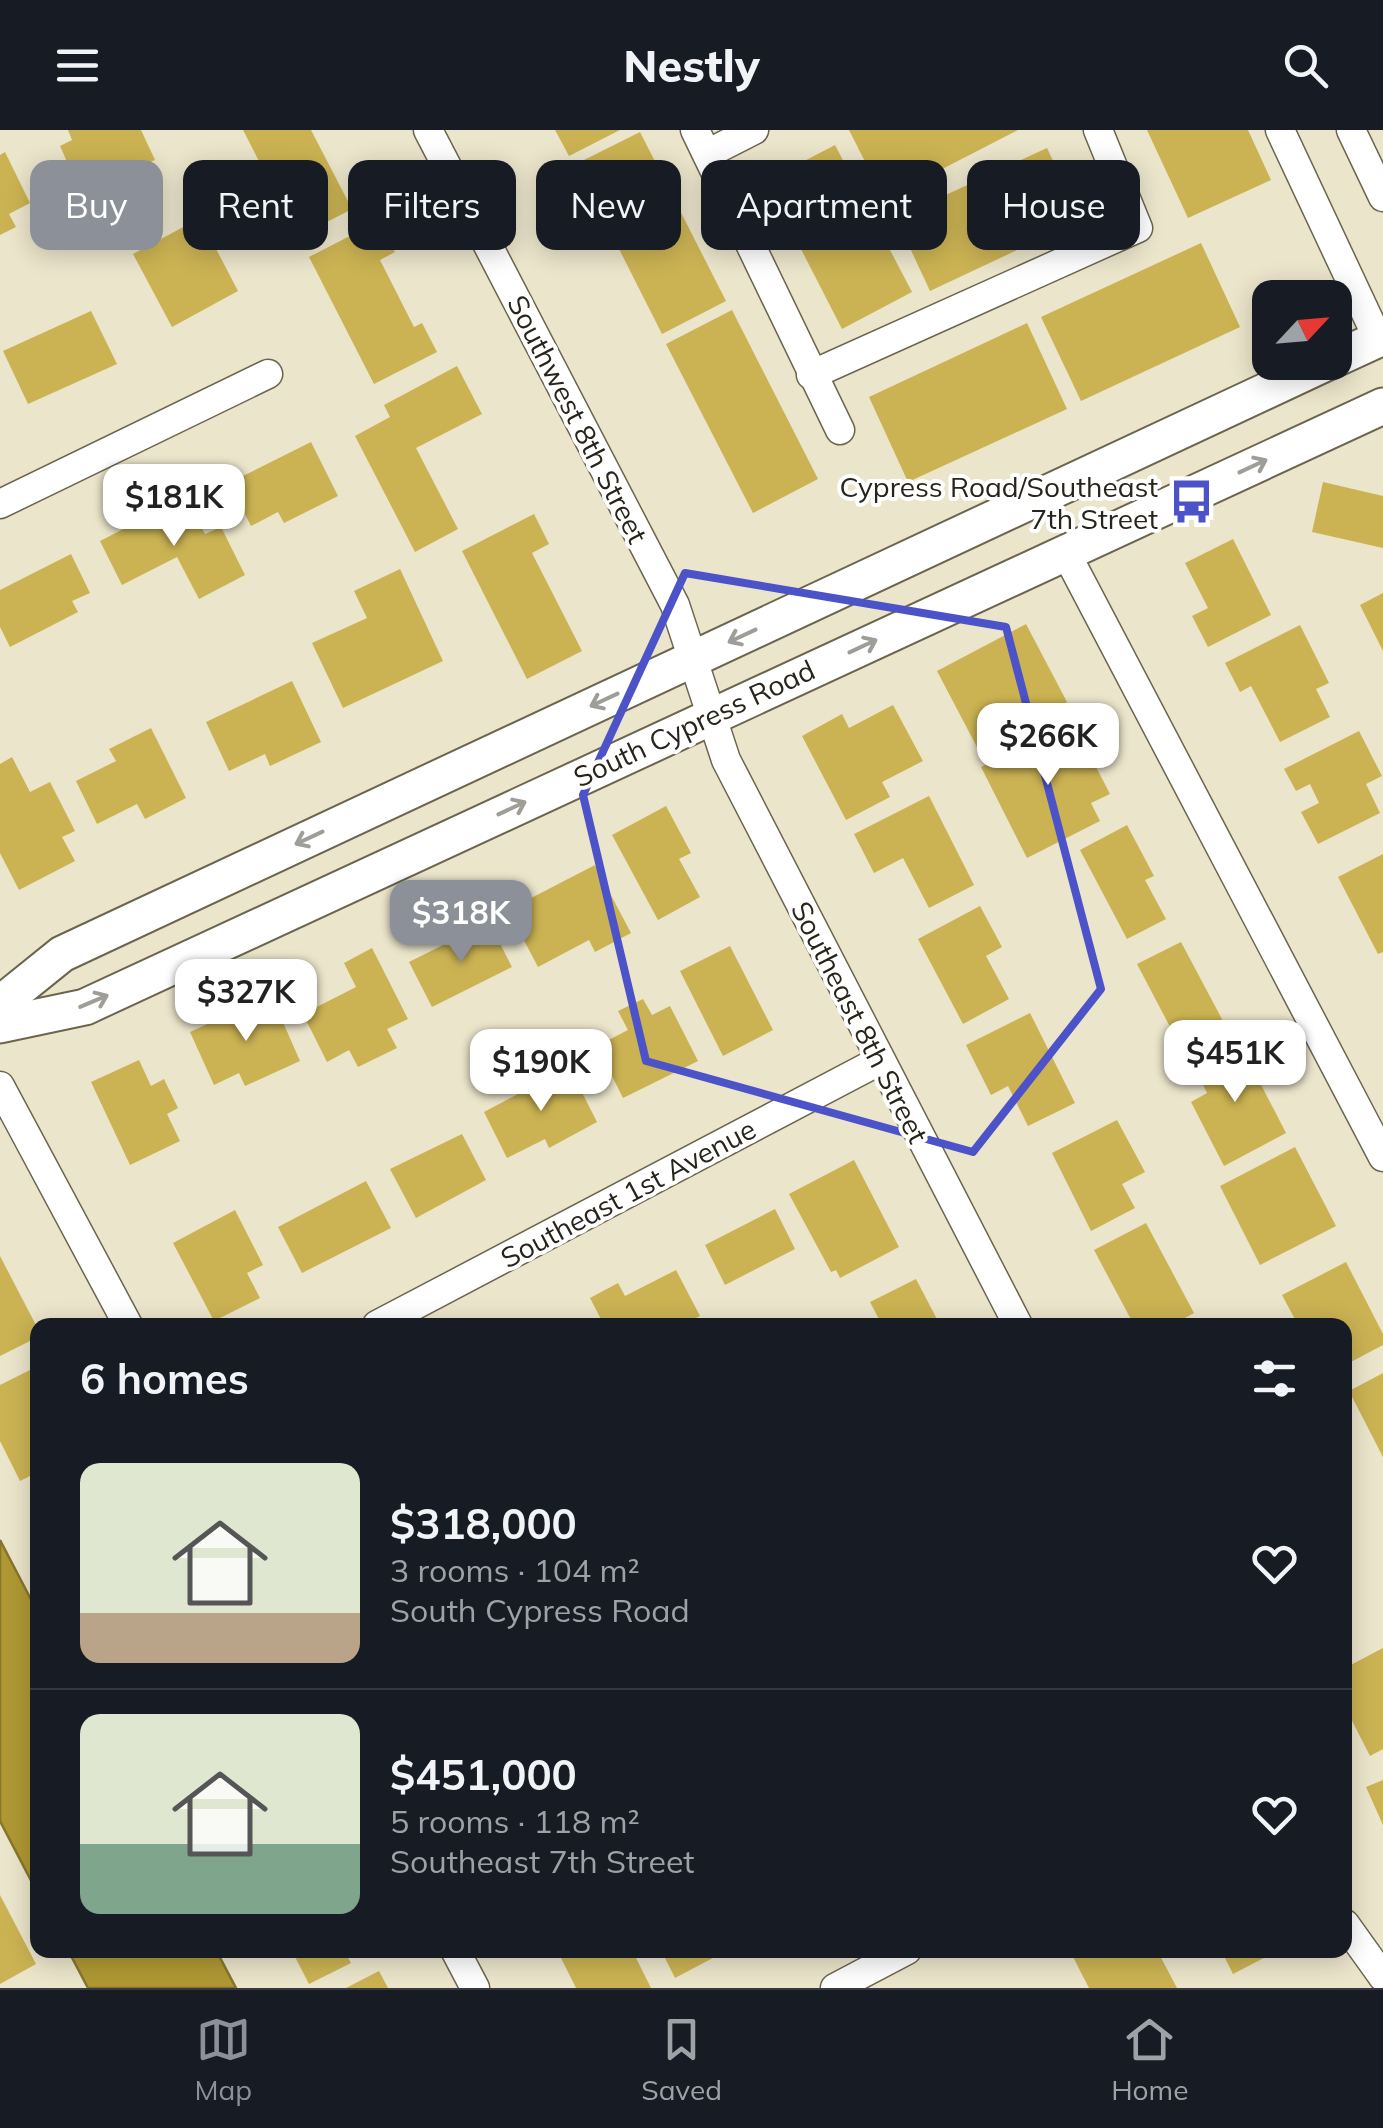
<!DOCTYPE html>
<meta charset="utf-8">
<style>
:root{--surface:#171b24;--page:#242831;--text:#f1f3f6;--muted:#9ea1a6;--line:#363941;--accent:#8c9099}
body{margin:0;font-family:Mulish,sans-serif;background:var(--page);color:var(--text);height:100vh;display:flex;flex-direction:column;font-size:38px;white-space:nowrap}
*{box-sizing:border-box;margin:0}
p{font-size:32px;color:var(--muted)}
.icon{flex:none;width:55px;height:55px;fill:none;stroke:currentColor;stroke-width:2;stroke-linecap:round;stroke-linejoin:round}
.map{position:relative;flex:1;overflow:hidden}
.details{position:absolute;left:30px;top:1188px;width:1322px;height:640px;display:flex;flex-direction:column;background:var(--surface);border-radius:20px;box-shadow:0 5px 25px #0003}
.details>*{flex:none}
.hud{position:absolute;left:30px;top:30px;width:1325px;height:90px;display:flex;gap:20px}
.needle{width:65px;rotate:64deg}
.fabs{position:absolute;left:1252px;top:150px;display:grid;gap:20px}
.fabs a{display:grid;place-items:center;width:100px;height:100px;border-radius:20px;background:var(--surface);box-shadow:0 5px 25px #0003;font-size:50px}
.price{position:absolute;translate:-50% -85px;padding:0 22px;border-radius:20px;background:#fff;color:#222;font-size:32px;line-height:65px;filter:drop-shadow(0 2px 5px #0008)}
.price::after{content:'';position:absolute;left:50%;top:60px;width:30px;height:22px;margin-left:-15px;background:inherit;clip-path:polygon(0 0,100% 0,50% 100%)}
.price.active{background:var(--accent);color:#fff}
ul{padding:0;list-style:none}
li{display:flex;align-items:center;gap:30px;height:250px;padding:0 50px}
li+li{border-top:2px solid var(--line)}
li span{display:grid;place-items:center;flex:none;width:280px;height:200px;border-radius:20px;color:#555}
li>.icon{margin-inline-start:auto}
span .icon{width:120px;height:120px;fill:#fffc;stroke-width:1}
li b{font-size:42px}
h2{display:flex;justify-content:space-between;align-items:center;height:120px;padding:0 50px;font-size:42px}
.chip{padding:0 35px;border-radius:20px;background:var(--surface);box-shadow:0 5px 25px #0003;font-size:35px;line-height:90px}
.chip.active{background:var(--accent);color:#fff}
header{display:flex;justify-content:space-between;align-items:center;height:130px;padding:0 50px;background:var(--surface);font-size:45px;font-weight:800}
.tab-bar{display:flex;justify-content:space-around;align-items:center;height:140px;border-top:2px solid var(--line);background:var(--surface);font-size:28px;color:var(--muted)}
.tab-bar a{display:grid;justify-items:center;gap:5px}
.tab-bar .active{color:var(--accent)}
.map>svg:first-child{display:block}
.water{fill:#af9834;stroke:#86762c;stroke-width:2.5}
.building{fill:#cbb353}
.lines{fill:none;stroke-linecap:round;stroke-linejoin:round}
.minor-casing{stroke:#6b654e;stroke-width:31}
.tertiary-casing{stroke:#6b654e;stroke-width:39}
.minor{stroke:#fff;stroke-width:28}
.tertiary{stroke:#fff;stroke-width:35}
.oneway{stroke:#9e9d98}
.marked{fill:none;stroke:#4c52c8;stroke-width:8;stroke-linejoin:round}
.labels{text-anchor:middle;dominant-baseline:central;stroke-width:8;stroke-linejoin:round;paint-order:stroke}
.street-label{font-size:28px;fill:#27251b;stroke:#fff}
.poi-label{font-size:28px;fill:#27251b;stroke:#fff;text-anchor:end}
</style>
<header><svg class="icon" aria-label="menu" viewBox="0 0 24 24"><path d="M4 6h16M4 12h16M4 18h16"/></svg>Nestly<svg class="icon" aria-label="search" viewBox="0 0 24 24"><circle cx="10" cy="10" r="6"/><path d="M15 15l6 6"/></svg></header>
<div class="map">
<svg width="1383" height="1858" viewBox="0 0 1383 1858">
<rect width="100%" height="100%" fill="#ebe5cb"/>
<g class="water">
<path d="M0,1410L37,1481V1762L0,1691Z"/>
<path d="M68,1820H216L236,1858H88Z"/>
</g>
<g class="building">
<path d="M68,0H141L155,30L81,63L60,16L72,10Z"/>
<path d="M243,0H311L352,79L298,107Z"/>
<path d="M555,0H620L569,26Z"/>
<path d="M849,0H1018L884,69Z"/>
<path d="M1147,0H1248L1271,50L1188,88Z"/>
<path d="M640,2L726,171L662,204L576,34Z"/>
<path d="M835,15L912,162L842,199L766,51Z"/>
<path d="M1047,18L1081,90L930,161L896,88Z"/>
<path d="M5,22L30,73L9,84L16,97L0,105V25Z"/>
<path d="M200,88L238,161L172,197L133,124Z"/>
<path d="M379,91L395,122L380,130L414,197L422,193L437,222L374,254L309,127Z"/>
<path d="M1201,113L1240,197L1081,271L1041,187Z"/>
<path d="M732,180L818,349L753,383L666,214Z"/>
<path d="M91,181L117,234L28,274L3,221Z"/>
<path d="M1027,193L1067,279L908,352L869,267Z"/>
<path d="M457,236L482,284L416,318L458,399L415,422L355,306L390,287L384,275Z"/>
<path d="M311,312L338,366L284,393L278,382L251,396L229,353Z"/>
<path d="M1323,352L1383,366V418L1312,402Z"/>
<path d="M186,367L205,404L221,397L245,445L199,469L177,427L122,455L100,411Z"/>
<path d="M534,384L549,414L532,423L582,521L527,549L462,421Z"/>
<path d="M1233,409L1271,485L1208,517L1192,486L1208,478L1185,433Z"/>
<path d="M71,424L90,463L72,471L78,482L10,517L0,497V460Z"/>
<path d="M400,439L443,531L343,578L312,513L367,488L354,461Z"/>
<path d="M1383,463V521L1360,475Z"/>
<path d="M1026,494L1067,572L978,619L937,541Z"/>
<path d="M1300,495L1329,553L1316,559L1330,587L1280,612L1251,556L1240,562L1225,533Z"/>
<path d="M292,551L321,612L270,636L265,624L229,641L206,592Z"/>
<path d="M893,575L923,631L882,652L890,667L846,690L802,606L842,584L849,598Z"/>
<path d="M1072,590L1110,664L1091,673L1100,691L1027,728L981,637Z"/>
<path d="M151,598L186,668L145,689L137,674L97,694L76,651L116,631L109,619Z"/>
<path d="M1359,601L1382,646L1366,654L1380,683L1318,714L1301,682L1319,673L1310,654L1296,661L1284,639Z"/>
<path d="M12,627L30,662L50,652L75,701L62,707L75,731L19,760L0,723V634Z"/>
<path d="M929,666L974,755L929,778L903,728L874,743L854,704Z"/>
<path d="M666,676L691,723L679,729L700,767L658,790L612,705Z"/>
<path d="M1127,695L1154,746L1145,750L1166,789L1127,809L1080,720Z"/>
<path d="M1383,724V822L1378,824L1338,747Z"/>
<path d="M595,735L631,803L595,822L589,810L538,837L508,780Z"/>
<path d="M980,776L1002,817L986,826L1009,869L963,894L918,809Z"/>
<path d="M489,792L512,837L432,877L409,832Z"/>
<path d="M1181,812L1223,891L1179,914L1137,834Z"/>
<path d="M730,816L773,900L723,926L680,841Z"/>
<path d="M372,818L408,889L387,899L397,918L358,937L349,920L327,932L303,884L356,857L344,833Z"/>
<path d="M271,865L300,931L245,956L239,943L214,955L190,902Z"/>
<path d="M643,869L652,885L670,876L698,931L623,968L597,916L628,900L618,881Z"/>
<path d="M1030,883L1075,973L1028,996L1008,956L991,965L966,915Z"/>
<path d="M1239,912L1286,1003L1224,1036L1191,972L1207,963L1193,935Z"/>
<path d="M139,930L151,956L164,949L178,978L167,984L180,1011L130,1035L91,952Z"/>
<path d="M569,937L597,992L549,1018L545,1009L507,1028L484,982Z"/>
<path d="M1117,990L1145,1042L1122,1054L1135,1078L1091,1101L1052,1023Z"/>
<path d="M462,1004L486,1050L416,1088L390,1039Z"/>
<path d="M1295,1017L1336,1096L1260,1135L1220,1056Z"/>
<path d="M854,1030L899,1117L840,1148L836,1140L831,1142L789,1064Z"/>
<path d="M366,1051L391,1098L302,1143L278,1097Z"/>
<path d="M775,1079L795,1119L725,1155L705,1115Z"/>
<path d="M235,1080L263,1135L247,1143L260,1168L214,1191L173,1113Z"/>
<path d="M1146,1093L1194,1183L1172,1195H1134L1094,1120Z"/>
<path d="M0,1126L38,1199V1207L0,1226Z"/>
<path d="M1346,1132L1383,1204V1215L1345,1235V1195H1298L1282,1165Z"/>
<path d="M676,1140L700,1186L682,1195H604L590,1168L618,1153L625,1166Z"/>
<path d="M916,1149L940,1195H882L870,1172Z"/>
<path d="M38,1236V1342L20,1351L0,1311V1255Z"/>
<path d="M1383,1243V1327L1349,1261Z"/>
<path d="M1383,1518V1619L1370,1626L1345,1577V1538Z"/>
<path d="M1383,1650V1695L1366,1657Z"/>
<path d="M0,1765L36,1834L0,1854Z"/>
<path d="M279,1820H344L351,1833L309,1854L293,1823L283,1827Z"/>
<path d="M557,1820H632L651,1858H576Z"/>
<path d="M661,1820H728L675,1848Z"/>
<path d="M1077,1820H1157L1177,1858H1089L1071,1823Z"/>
<path d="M1221,1820H1279L1233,1844Z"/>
<path d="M379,1841L388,1858H346Z"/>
</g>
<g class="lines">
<defs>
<g id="minor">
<path d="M428,0L675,475L726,630L1018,1195"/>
<path d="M695,0L840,300"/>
<path d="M1280,0L1378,209"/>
<path d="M1351,0L1383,67"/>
<path d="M707,24L754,0"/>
<path d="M811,245L1138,98L1098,0"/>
<path d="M0,374L268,244"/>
<path d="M1066,423L1383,1027"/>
<path d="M0,956L128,1195"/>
<path d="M377,1195L879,931"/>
<path d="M1345,1794L1383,1847"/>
<path d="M455,1820L475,1858"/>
<path d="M835,1858L907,1820"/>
</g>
<g id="tertiary">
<path d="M1335,229L1383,207"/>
<path d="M0,874L62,824L1328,232"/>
<path d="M0,895L85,877L1383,276"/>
</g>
</defs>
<use href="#minor" class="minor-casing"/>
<use href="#tertiary" class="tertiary-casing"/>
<use href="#minor" class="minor"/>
<use href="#tertiary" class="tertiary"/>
</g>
<defs><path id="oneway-shaft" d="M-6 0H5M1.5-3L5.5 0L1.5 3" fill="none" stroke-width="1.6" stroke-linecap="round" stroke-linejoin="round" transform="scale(2.5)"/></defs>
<g class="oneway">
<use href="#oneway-shaft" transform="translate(1253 336) rotate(-25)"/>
<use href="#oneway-shaft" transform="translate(742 506) rotate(155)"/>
<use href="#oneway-shaft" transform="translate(863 516) rotate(-25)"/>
<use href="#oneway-shaft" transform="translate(604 570) rotate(155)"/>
<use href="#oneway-shaft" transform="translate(512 678) rotate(-25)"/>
<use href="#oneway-shaft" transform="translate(309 708) rotate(155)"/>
<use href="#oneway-shaft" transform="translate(94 871) rotate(-23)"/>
</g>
<path class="marked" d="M685,443L1006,497L1101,859L973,1022L646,931L583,665Z"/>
<defs>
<symbol id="bus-bare" viewBox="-9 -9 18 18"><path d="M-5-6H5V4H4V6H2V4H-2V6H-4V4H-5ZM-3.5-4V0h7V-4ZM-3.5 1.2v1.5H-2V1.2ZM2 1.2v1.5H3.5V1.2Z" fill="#4c52c8" stroke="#fff" stroke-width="2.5" paint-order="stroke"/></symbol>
</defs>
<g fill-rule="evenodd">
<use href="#bus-bare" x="1160" y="340" width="63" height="63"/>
</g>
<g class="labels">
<g class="street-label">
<text transform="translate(578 289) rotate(63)">Southwest 8th Street</text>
<text transform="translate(694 593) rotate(-25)">South Cypress Road</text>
<text transform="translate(860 892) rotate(63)">Southeast 8th Street</text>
<text transform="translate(628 1063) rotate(-28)">Southeast 1st Avenue</text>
</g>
<g class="poi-label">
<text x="1158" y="356">Cypress Road/Southeast<tspan x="1158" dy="32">7th Street</tspan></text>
</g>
</g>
</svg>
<div class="fabs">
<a><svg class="needle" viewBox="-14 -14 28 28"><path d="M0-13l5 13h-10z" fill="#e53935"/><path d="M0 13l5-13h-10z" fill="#9ea1a6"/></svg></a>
</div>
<b class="price" style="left:174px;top:419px">$181K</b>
<b class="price" style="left:1048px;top:658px">$266K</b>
<b class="price active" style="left:461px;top:835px">$318K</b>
<b class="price" style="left:246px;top:914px">$327K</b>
<b class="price" style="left:1235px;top:975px">$451K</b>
<b class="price" style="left:541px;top:984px">$190K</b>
<div class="hud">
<a class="chip active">Buy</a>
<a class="chip">Rent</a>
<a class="chip">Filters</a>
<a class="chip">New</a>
<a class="chip">Apartment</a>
<a class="chip">House</a>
</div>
<section class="details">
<h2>6 homes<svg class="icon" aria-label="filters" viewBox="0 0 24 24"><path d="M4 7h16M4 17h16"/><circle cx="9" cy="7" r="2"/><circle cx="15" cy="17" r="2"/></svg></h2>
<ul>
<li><span style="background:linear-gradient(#dfe7d0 75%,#b9a48a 0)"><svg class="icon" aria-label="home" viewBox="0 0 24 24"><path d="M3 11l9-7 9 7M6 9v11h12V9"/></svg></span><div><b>$318,000</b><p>3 rooms · 104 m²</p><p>South Cypress Road</p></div><svg class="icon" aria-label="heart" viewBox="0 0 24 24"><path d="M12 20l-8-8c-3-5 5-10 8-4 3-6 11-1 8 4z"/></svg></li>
<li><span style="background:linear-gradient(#dfe7d0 65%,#7fa58c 0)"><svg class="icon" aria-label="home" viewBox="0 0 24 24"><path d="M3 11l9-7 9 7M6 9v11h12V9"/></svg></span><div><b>$451,000</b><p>5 rooms · 118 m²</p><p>Southeast 7th Street</p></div><svg class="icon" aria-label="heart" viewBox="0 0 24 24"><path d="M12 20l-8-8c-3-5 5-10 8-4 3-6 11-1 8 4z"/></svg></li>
</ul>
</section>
</div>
<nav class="tab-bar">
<a class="active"><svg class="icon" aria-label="map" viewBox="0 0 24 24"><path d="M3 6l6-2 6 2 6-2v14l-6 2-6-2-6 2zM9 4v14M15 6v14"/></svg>Map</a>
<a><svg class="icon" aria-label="saved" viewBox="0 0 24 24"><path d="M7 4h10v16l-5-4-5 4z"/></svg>Saved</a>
<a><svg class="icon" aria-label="home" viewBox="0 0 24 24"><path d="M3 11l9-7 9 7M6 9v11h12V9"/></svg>Home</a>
</nav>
